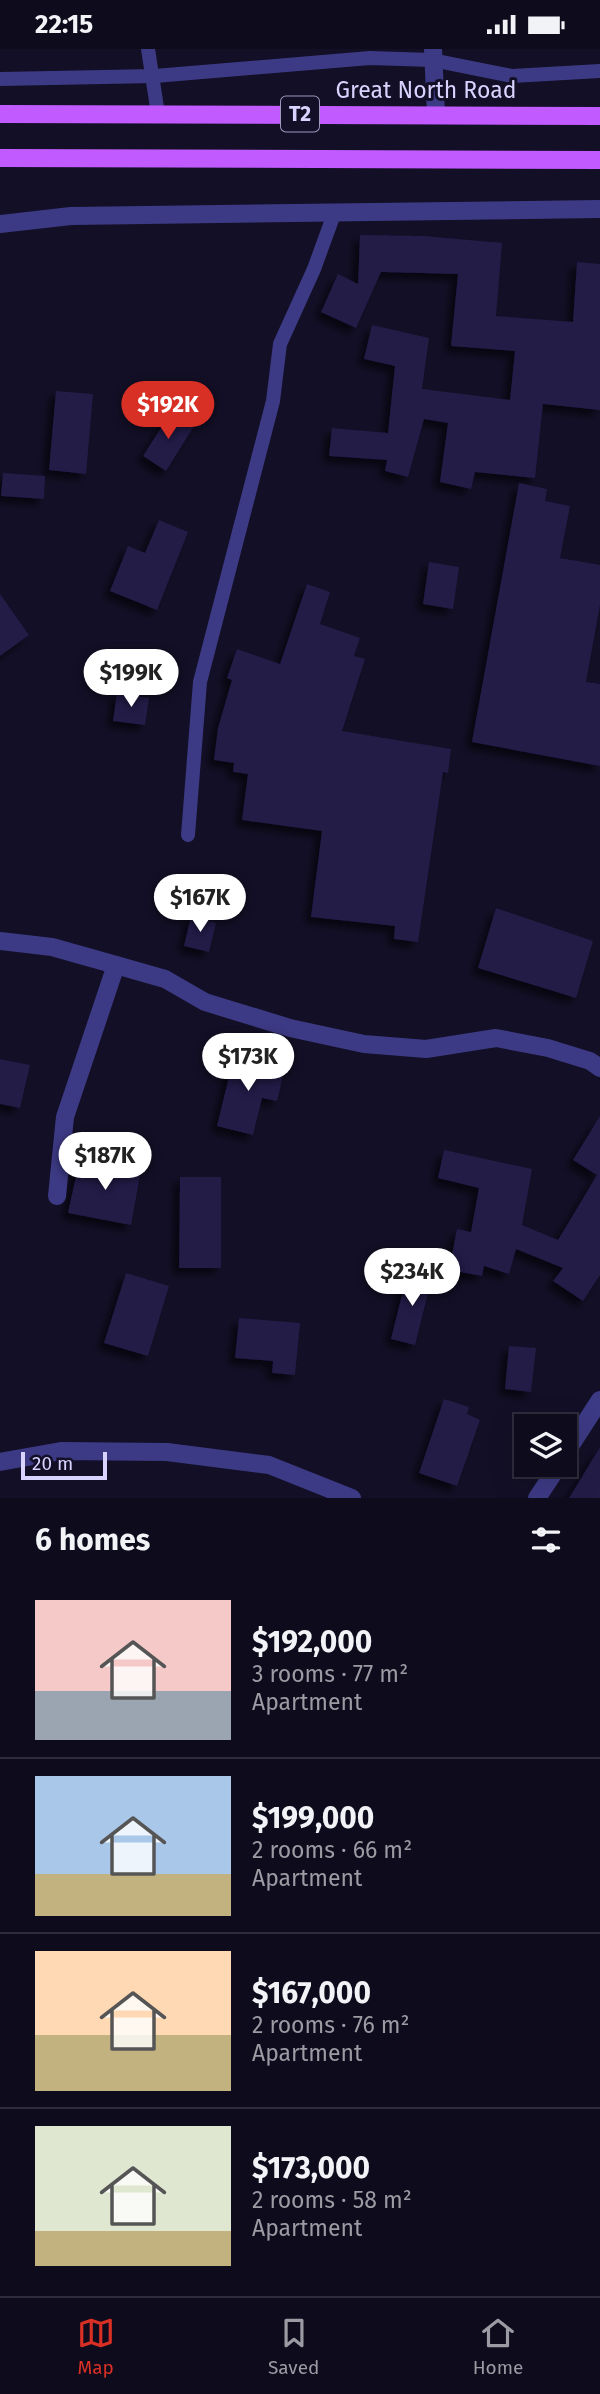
<!DOCTYPE html>
<meta charset="utf-8">
<style>
:root{--surface:#0e0b1c;--page:#171425;--text:#f1f3f6;--muted:#9b9ba3;--line:#2e2b3b;--accent:#d93025}
body{margin:0;font-family:"Fira Sans",sans-serif;background:var(--page);color:var(--text);height:100vh;display:flex;flex-direction:column;font-size:26px;white-space:nowrap}
*{box-sizing:border-box;margin:0}
p{font-size:23px;color:var(--muted)}
.icon{flex:none;width:38px;height:38px;fill:none;stroke:currentColor;stroke-width:2;stroke-linecap:round;stroke-linejoin:round}
.map{position:relative;height:1449px;overflow:hidden}
.side{display:flex;flex-direction:column;background:var(--surface);flex:1}
.side>*{flex:none}
.tools{position:absolute;left:514px;top:1365px;display:grid;gap:14px}
.tools a{display:grid;place-items:center;width:63px;height:63px;border-radius:0px;background:var(--surface);box-shadow:0 7px 28px #0002,0 0 0 2px var(--line);font-size:35px}
.scale{position:absolute;left:21px;bottom:18px;width:86px;box-sizing:border-box;padding-left:7px;border:4px solid #d9d4ff;border-top:0;font-size:19px;line-height:24px;white-space:nowrap;color:#d9d4ff;-webkit-text-stroke:5px #130f26;paint-order:stroke}
.price{position:absolute;translate:-50% -60px;padding:0 16px;border-radius:24px;background:#fff;color:#222;font-size:23px;line-height:46px;filter:drop-shadow(0 2px 4px #0008)}
.price::after{content:'';position:absolute;left:50%;top:42px;width:21px;height:16px;margin-left:-10px;background:inherit;clip-path:polygon(0 0,100% 0,50% 100%)}
.price.on{background:var(--accent);color:#fff}
ul{padding:0;list-style:none}
li{display:flex;align-items:center;gap:21px;height:175px;padding:0 35px}
li+li{border-top:2px solid var(--line)}
li span{display:grid;place-items:center;flex:none;width:196px;height:140px;border-radius:0px;color:#555}
li>.icon{margin-inline-start:auto}
span .icon{width:84px;height:84px;fill:#fffc;stroke-width:1}
li b{font-size:30px}
h2{display:flex;justify-content:space-between;align-items:center;height:84px;padding:0 35px;font-size:30px}
.status{display:flex;justify-content:space-between;align-items:center;height:49px;padding:0 35px;background:var(--surface);direction:ltr}
.status svg{height:19px;fill:currentColor}
.tab-bar{display:flex;justify-content:space-around;align-items:center;height:98px;border-top:2px solid var(--line);background:var(--surface);font-size:19px;color:var(--muted)}
.tab-bar a{display:grid;justify-items:center;gap:4px}
.tab-bar .on{color:var(--accent)}
.map>svg:first-child{display:block}
.building{fill:#241b47;filter:url(#shadow)}
.lines{fill:none;stroke-linecap:round;stroke-linejoin:round}
.lane{stroke:#3d3a85;stroke-width:14}
.street{stroke:#3d3a85;stroke-width:18}
.primary{stroke:#c25bff;stroke-width:18}
.labels{text-anchor:middle;dominant-baseline:central;stroke-width:6;stroke-linejoin:round;paint-order:stroke}
.shield{fill:#130f26;stroke:#9e99be;stroke-width:2}
.shield-label{font-size:21px;font-weight:bold;fill:#d9d4ff}
.street-label{font-size:23px;fill:#d9d4ff;stroke:#130f26}
</style>
<div class="status"><b>22:15</b><svg viewBox="0 0 49 12"><path d="M0 12V9h3v3zM5 12V6h3v6zM10 12V3h3v9zM15 12V0h3v12zM26 1h20v11H26zM47 4h2v5h-2z"/></svg></div>
<div class="map">
<svg width="600" height="1449" viewBox="0 0 600 1449">
<defs>
<filter id="shadow"><feDropShadow dx="-6" dy="6" stdDeviation="3.5" flood-color="#0009"/></filter>
</defs>
<rect width="100%" height="100%" fill="#130f26"/>
<g class="building">
<path d="M360,186L424,187L502,194L496,267L573,273L577,213L600,215V361L543,355L535,429L475,423L471,440L440,433L448,374L424,370L408,428L385,422L387,411L329,407L332,379L388,384L395,317L364,310L372,276L429,289L422,340L510,351L515,302L451,297L458,225L381,223L356,279L321,263L338,225L358,235Z"/>
<path d="M56,342L93,345L86,425L49,421Z"/>
<path d="M171,363L194,377L166,422L143,407Z"/>
<path d="M3,424L45,427L44,450L1,447Z"/>
<path d="M519,434L547,440L545,452L570,457L560,509L600,516V556L586,633L600,635V717L472,693Z"/>
<path d="M159,471L188,483L157,561L110,542L128,497L145,504Z"/>
<path d="M429,513L459,518L453,560L423,555Z"/>
<path d="M307,535L330,543L320,575L360,589L354,607L365,610L342,682L451,700L448,724L443,723L418,893L394,890L395,877L311,868L322,782L242,771L248,725L233,723L234,714L214,711L218,679L232,631L227,629L237,600L280,615Z"/>
<path d="M0,545L29,586L0,607Z"/>
<path d="M117,644L149,649L145,676L113,672Z"/>
<path d="M496,859L593,892L576,949L478,919Z"/>
<path d="M191,867L216,874L209,903L184,897Z"/>
<path d="M234,1007L285,1019L277,1052L262,1049L253,1086L217,1077Z"/>
<path d="M0,1010L30,1016L20,1059L0,1055Z"/>
<path d="M600,1067V1226L583,1252L553,1232L563,1219L516,1200L509,1225L484,1217L482,1227L449,1221L457,1180L471,1183L479,1139L438,1129L444,1101L532,1120L522,1176L558,1191L597,1126L573,1111Z"/>
<path d="M80,1109L141,1121L131,1176L68,1164Z"/>
<path d="M180,1128H221V1219H179Z"/>
<path d="M408,1222L432,1228L415,1296L391,1290Z"/>
<path d="M126,1224L169,1237L148,1307L104,1294Z"/>
<path d="M239,1269L300,1274L295,1326L272,1324L273,1312L235,1309Z"/>
<path d="M509,1297L536,1299L531,1343L505,1340Z"/>
<path d="M444,1350L469,1358L467,1365L480,1371L457,1437L419,1424Z"/>
<path d="M600,1398V1449H569L580,1431Z"/>
</g>
<g class="lines">
<g class="lane">
<path d="M148,0L158,65"/>
<path d="M0,30L155,27L370,9L432,11L512,27L600,22"/>
<path d="M188,786L200,633L273,352L280,295L314,220L334,165"/>
</g>
<g class="street">
<path d="M433,0L436,66"/>
<path d="M0,175L71,167L600,160"/>
<path d="M0,892L52,898L116,916L165,930L205,953L290,979L364,995L426,1000L496,989L548,999L590,1012L600,1019"/>
<path d="M57,1147L65,1068L116,916"/>
<path d="M565,1405L600,1351"/>
<path d="M0,1413L61,1402L167,1403L269,1416L352,1449"/>
<path d="M537,1449L559,1416"/>
</g>
<g class="primary">
<path d="M0,65L600,67"/>
<path d="M0,109L600,111"/>
</g>
</g>
<g class="labels">
<rect class="shield" x="281" y="47.5" width="38" height="35" rx="5"/>
<g class="shield-label">
<text x="300" y="65">T2</text>
</g>
<g class="street-label">
<text x="426" y="41">Great North Road</text>
</g>
</g>
</svg>
<div class="tools">
<a><svg class="icon" aria-label="layers" viewBox="0 0 24 24"><path d="M12 4l9 5-9 5-9-5zM3 14l9 5 9-5"/></svg></a>
</div>
<div class="scale">20 m</div>
<b class="price on" style="left:168px;top:392px">$192K</b>
<b class="price" style="left:131px;top:660px">$199K</b>
<b class="price" style="left:200px;top:885px">$167K</b>
<b class="price" style="left:248px;top:1044px">$173K</b>
<b class="price" style="left:105px;top:1143px">$187K</b>
<b class="price" style="left:412px;top:1259px">$234K</b>
</div>
<section class="side">
<h2>6 homes<svg class="icon" aria-label="filters" viewBox="0 0 24 24"><path d="M4 7h16M4 17h16"/><circle cx="9" cy="7" r="2"/><circle cx="15" cy="17" r="2"/></svg></h2>
<ul>
<li><span style="background:linear-gradient(#f6c9c9 65%,#9aa5b1 0)"><svg class="icon" aria-label="home" viewBox="0 0 24 24"><path d="M3 11l9-7 9 7M6 9v11h12V9"/></svg></span><div><b>$192,000</b><p>3 rooms · 77 m²</p><p>Apartment</p></div></li>
<li><span style="background:linear-gradient(#a9c7e8 70%,#c2b280 0)"><svg class="icon" aria-label="home" viewBox="0 0 24 24"><path d="M3 11l9-7 9 7M6 9v11h12V9"/></svg></span><div><b>$199,000</b><p>2 rooms · 66 m²</p><p>Apartment</p></div></li>
<li><span style="background:linear-gradient(#ffd9b3 60%,#c2b280 0)"><svg class="icon" aria-label="home" viewBox="0 0 24 24"><path d="M3 11l9-7 9 7M6 9v11h12V9"/></svg></span><div><b>$167,000</b><p>2 rooms · 76 m²</p><p>Apartment</p></div></li>
<li><span style="background:linear-gradient(#dfe7d0 75%,#c2b280 0)"><svg class="icon" aria-label="home" viewBox="0 0 24 24"><path d="M3 11l9-7 9 7M6 9v11h12V9"/></svg></span><div><b>$173,000</b><p>2 rooms · 58 m²</p><p>Apartment</p></div></li>
</ul>
</section>
<nav class="tab-bar">
<a class="on"><svg class="icon" aria-label="map" viewBox="0 0 24 24"><path d="M3 6l6-2 6 2 6-2v14l-6 2-6-2-6 2zM9 4v14M15 6v14"/></svg>Map</a>
<a><svg class="icon" aria-label="saved" viewBox="0 0 24 24"><path d="M7 4h10v16l-5-4-5 4z"/></svg>Saved</a>
<a><svg class="icon" aria-label="home" viewBox="0 0 24 24"><path d="M3 11l9-7 9 7M6 9v11h12V9"/></svg>Home</a>
</nav>
